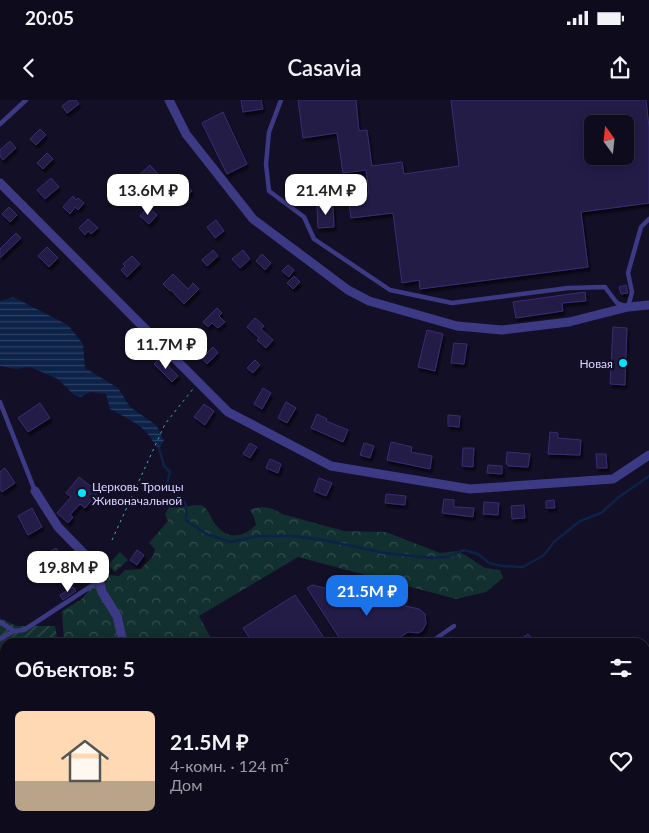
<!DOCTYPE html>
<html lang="ru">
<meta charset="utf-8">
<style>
:root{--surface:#0e0b1c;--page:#1c1929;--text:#f1f3f6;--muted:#9b9ba3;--line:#2e2b3b;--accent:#1a73e8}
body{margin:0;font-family:Lato,sans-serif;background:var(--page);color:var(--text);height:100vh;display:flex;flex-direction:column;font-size:19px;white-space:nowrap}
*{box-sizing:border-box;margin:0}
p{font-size:16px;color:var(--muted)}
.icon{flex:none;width:28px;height:28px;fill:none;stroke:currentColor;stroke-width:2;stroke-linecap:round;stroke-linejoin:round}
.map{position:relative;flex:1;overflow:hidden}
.panel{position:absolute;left:0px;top:538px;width:650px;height:196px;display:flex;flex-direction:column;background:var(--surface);border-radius:15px 15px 0 0;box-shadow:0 2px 12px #0003,0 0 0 1px var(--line)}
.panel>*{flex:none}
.needle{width:32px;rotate:345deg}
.buttons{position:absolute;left:584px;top:15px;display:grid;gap:10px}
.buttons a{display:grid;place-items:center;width:50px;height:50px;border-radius:8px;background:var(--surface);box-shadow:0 2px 12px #0003,0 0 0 1px var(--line);font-size:25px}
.price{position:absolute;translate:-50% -42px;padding:0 11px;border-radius:10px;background:#fff;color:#222;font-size:16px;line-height:32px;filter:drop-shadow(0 1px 2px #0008)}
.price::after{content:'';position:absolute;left:50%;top:30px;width:15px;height:11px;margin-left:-8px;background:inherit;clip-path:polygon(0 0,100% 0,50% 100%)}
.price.active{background:var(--accent);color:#fff}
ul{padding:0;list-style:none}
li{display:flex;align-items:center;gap:15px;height:125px;padding:0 15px}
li+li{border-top:1px solid var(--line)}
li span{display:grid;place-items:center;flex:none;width:140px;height:100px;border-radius:8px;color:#555}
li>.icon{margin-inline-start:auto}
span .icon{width:60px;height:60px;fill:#fffc;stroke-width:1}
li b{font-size:21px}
h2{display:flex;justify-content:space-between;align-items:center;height:60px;padding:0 15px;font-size:21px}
.status{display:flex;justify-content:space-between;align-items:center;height:35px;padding:0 25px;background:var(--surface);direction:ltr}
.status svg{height:14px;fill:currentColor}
header{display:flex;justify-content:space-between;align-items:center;height:65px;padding:0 15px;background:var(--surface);font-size:22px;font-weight:600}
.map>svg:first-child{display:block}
.forest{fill:url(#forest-crowns)}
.garden{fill:url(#garden-furrows)}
.water{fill:url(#water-rules)}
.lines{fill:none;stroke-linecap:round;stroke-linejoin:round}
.stream{stroke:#0c2248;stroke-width:2.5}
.building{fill:#241b47;stroke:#3b2d73;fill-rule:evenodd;filter:url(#shadow)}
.path{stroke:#2fb8b0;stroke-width:1;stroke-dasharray:2.5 4;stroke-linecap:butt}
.lane{stroke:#3d3a85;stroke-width:4.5}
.street{stroke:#3d3a85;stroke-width:9}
.poi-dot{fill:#00e5ff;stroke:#130f26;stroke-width:2}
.labels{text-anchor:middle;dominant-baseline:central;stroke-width:5;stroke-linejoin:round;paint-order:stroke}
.poi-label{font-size:12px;fill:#d9d4ff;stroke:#130f26;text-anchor:end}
</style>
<div class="status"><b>20:05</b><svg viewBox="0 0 49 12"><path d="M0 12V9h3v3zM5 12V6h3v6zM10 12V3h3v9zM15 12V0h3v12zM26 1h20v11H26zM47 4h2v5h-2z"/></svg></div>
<header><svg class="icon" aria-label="back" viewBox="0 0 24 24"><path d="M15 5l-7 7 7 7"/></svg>Casavia<svg class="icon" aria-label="share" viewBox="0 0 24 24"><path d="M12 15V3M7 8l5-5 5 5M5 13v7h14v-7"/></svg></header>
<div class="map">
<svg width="649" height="733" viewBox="0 0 649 733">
<defs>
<pattern id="forest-crowns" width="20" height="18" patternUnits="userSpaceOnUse" patternTransform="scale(1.25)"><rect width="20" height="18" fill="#12302f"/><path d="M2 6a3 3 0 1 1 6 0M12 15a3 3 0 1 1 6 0" fill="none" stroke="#344d4e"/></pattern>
<pattern id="garden-furrows" width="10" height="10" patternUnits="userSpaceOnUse" patternTransform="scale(1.25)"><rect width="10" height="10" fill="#12302f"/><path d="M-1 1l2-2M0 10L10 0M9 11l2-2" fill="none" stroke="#344d4e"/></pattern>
<pattern id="water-rules" width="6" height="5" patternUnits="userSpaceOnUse" patternTransform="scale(1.25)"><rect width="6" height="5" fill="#0c2248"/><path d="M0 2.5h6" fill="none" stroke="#2f4163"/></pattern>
<filter id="shadow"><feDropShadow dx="2" dy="3.5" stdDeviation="1" flood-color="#0009"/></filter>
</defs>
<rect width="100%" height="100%" fill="#130f26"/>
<g class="forest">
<path d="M193,405C193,405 200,405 201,405C208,408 211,418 215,424C227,440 243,438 256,425L254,417L250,410C263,405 272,407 282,414L344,431L386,432L440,453L457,451L465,455L485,468L500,470L503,478L486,492L456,499L298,457L199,516L213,542H64L62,511L82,499L102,474L119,476L125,470L141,469L153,456L155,449L149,443L168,421L165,414L169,407C177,406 184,408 193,405Z"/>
<path d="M120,452L128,460L115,472L108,465Z"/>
<path d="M49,729H144L143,733H51Z"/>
<path d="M177,729H206L199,733H178Z"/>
</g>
<path class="garden" d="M0,518L16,526H55L58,542H5V729H36L39,733H0Z"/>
<path class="water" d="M13,197L68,225L83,244L85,268L118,288L130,307L156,325L164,340L159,349C154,344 152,339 147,333C140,324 121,315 110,309L106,294L90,292L81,297L74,295L58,279L30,267L16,269L0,266V201Z"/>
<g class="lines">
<path class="stream" d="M159,348L164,366L170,372L166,388C181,402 188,394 186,420L206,434L231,442L258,436H291L324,440L384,453L432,458L448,457L464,450L478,454L489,463L502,466L523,467L544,455L554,442L580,421L601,413L619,397L649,376"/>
</g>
<g class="building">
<path d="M70,0H76L79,4L67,13L62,6Z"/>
<path d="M241,0H261L263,9L243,12Z"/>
<path d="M298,0H356L359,31L367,30L372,66L402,62L404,74L459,66L451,0H646L649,27V103L581,112L588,167L420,189L419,180L402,183L393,113L351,118L348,96L369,93L366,70L343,73L337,33L303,38ZM592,24H625V56H592Z"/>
<path d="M223,12L247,64L227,74L202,23Z"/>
<path d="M40,29L46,35L36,45L30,39Z"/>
<path d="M10,41L16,48L3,60L0,56V50Z"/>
<path d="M47,53L53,59L43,69L37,63Z"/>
<path d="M150,65L161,78L148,88L138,76Z"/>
<path d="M51,78L59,87L45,99L37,90Z"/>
<path d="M181,78L192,91L185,97L174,84Z"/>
<path d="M73,96L76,100L78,98L84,103L78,110L75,107L70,114L63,107Z"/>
<path d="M333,105L334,127L318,128L317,106Z"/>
<path d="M9,107L17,115L10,122L2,114Z"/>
<path d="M148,107L157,115L149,124L140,116Z"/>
<path d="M88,119L98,128L91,134L88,131L85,135L79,128Z"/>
<path d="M216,120L224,131L215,138L207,127Z"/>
<path d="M16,133L21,138L0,158V149Z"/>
<path d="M47,147L58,158L49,167L38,156Z"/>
<path d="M213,150L218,156L207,166L202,160Z"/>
<path d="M243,150L250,159L240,168L232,159Z"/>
<path d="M262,154L271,163L265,170L256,161Z"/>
<path d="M132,156L140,164L127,177L121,170L125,166L123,164Z"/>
<path d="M288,165L294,170L289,177L282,171Z"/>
<path d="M173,174L188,189L193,183L199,189L184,204L171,190L170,191L163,184Z"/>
<path d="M294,176L300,182L293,189L287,183Z"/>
<path d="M626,185L628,193L621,194L619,187Z"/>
<path d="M585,192L586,201L562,203L563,211L516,218L513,202Z"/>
<path d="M217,208L222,213L219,216L225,222L218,228L212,223L208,227L203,222Z"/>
<path d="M255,218L264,226L261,229L273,240L266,248L257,240L259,238L247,227Z"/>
<path d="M613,227L627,228L625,285L610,284Z"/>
<path d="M427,230L443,234L435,271L418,267Z"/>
<path d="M454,243L467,244L464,264L451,263Z"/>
<path d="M213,247L218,253L207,264L202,258Z"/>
<path d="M160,257L178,276L172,282L154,264Z"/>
<path d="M255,260L260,265L253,273L247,268Z"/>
<path d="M263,288L271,293L262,309L254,304Z"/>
<path d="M286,302L296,308L287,323L278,318Z"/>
<path d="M40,303L50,318L28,332L18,318Z"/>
<path d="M204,304L214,311L205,325L194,317Z"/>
<path d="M317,314L327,319L326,321L348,330L343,342L311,328Z"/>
<path d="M448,315L460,316L459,327L448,326Z"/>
<path d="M550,332L558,333V338L581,340L580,355L548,354Z"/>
<path d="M391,342L412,347L411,352L432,356L430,369L387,360Z"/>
<path d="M250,343L257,347L250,358L243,354Z"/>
<path d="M364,343L374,346L370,358L360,355Z"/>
<path d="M463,348H474L473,367L462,366Z"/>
<path d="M507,352L530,354L528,367L508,366V364H506Z"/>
<path d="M596,354H606L607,368H597Z"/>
<path d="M270,359L281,364L278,373L266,368Z"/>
<path d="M488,365L502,366V374L487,373Z"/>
<path d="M5,368L15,383L2,392L0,388V372Z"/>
<path d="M79,377L98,392L85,408L80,404L70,415L73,417L68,423L57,413L71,397L66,393Z"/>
<path d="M319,378L332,383L326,396L314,391Z"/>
<path d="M386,394L406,396L405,405L385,403Z"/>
<path d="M444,399L454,400V407L474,408L473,417L442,413Z"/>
<path d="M554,400L555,408H546V401Z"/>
<path d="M484,402L499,403L498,415L483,414Z"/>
<path d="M524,405L525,418L512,419L511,406Z"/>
<path d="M32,408L42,427L28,435L18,416Z"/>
<path d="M56,448L65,462L52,470L43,456Z"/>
<path d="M137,450L144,455L137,465L130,460Z"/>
<path d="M312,485L419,509L425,514L426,524L422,531L418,533L408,532L393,542H342L307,488Z"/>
<path d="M73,487L76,491L63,500L60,495Z"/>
<path d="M295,495L327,542H252L243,528Z"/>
<path d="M528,534L535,542H517Z"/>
</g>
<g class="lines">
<path class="path" d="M112,440L165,324L193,289"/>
<g class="lane">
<path d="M281,0L269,32L266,64L269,91L304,117L314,139L390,190L452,203L568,188L605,187L617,203L628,207L632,192L628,173L641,127L649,119"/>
<path d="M0,24L26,0"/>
<path d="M0,302L35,391"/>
<path d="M0,522L14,531"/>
<path d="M0,539L14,531L24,530L99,481"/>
<path d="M431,542L454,526"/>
<path d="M645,694L649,691"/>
<path d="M587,733L593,729"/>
</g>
<g class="street">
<path d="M169,0L186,34L253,119L348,190L369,201L457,226L502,230L569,222L628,207L649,205"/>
<path d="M0,83L228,312L331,366L470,389L613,379L649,355"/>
<path d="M35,391L58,427L96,466L102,492L117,516L123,542"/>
<path d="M165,733L166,729"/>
</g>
</g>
<g class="poi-dot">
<circle cx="623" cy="263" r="5"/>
<circle cx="82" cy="393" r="5"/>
</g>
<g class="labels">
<g class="poi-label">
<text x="613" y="263">Новая</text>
<text x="92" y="386" text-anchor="start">Церковь Троицы<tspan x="92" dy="14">Живоначальной</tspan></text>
</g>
</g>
</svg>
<div class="buttons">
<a><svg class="needle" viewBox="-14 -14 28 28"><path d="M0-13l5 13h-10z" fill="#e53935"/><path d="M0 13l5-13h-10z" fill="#9b9ba3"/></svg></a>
</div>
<b class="price" style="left:148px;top:116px">13.6M ₽</b>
<b class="price" style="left:326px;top:116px">21.4M ₽</b>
<b class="price" style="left:166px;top:270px">11.7M ₽</b>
<b class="price" style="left:68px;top:493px">19.8M ₽</b>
<b class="price active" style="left:367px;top:517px">21.5M ₽</b>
<section class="panel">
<h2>Объектов: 5<svg class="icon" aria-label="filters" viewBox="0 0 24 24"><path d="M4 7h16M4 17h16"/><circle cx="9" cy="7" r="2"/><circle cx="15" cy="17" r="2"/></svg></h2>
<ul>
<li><span style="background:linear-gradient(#ffd9b3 70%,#b9a48a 0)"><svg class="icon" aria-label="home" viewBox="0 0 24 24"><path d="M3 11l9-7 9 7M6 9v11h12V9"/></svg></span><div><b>21.5M ₽</b><p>4-комн. · 124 m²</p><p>Дом</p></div><svg class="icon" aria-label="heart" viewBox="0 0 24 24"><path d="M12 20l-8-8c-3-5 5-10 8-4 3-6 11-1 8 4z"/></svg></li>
</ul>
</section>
</div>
